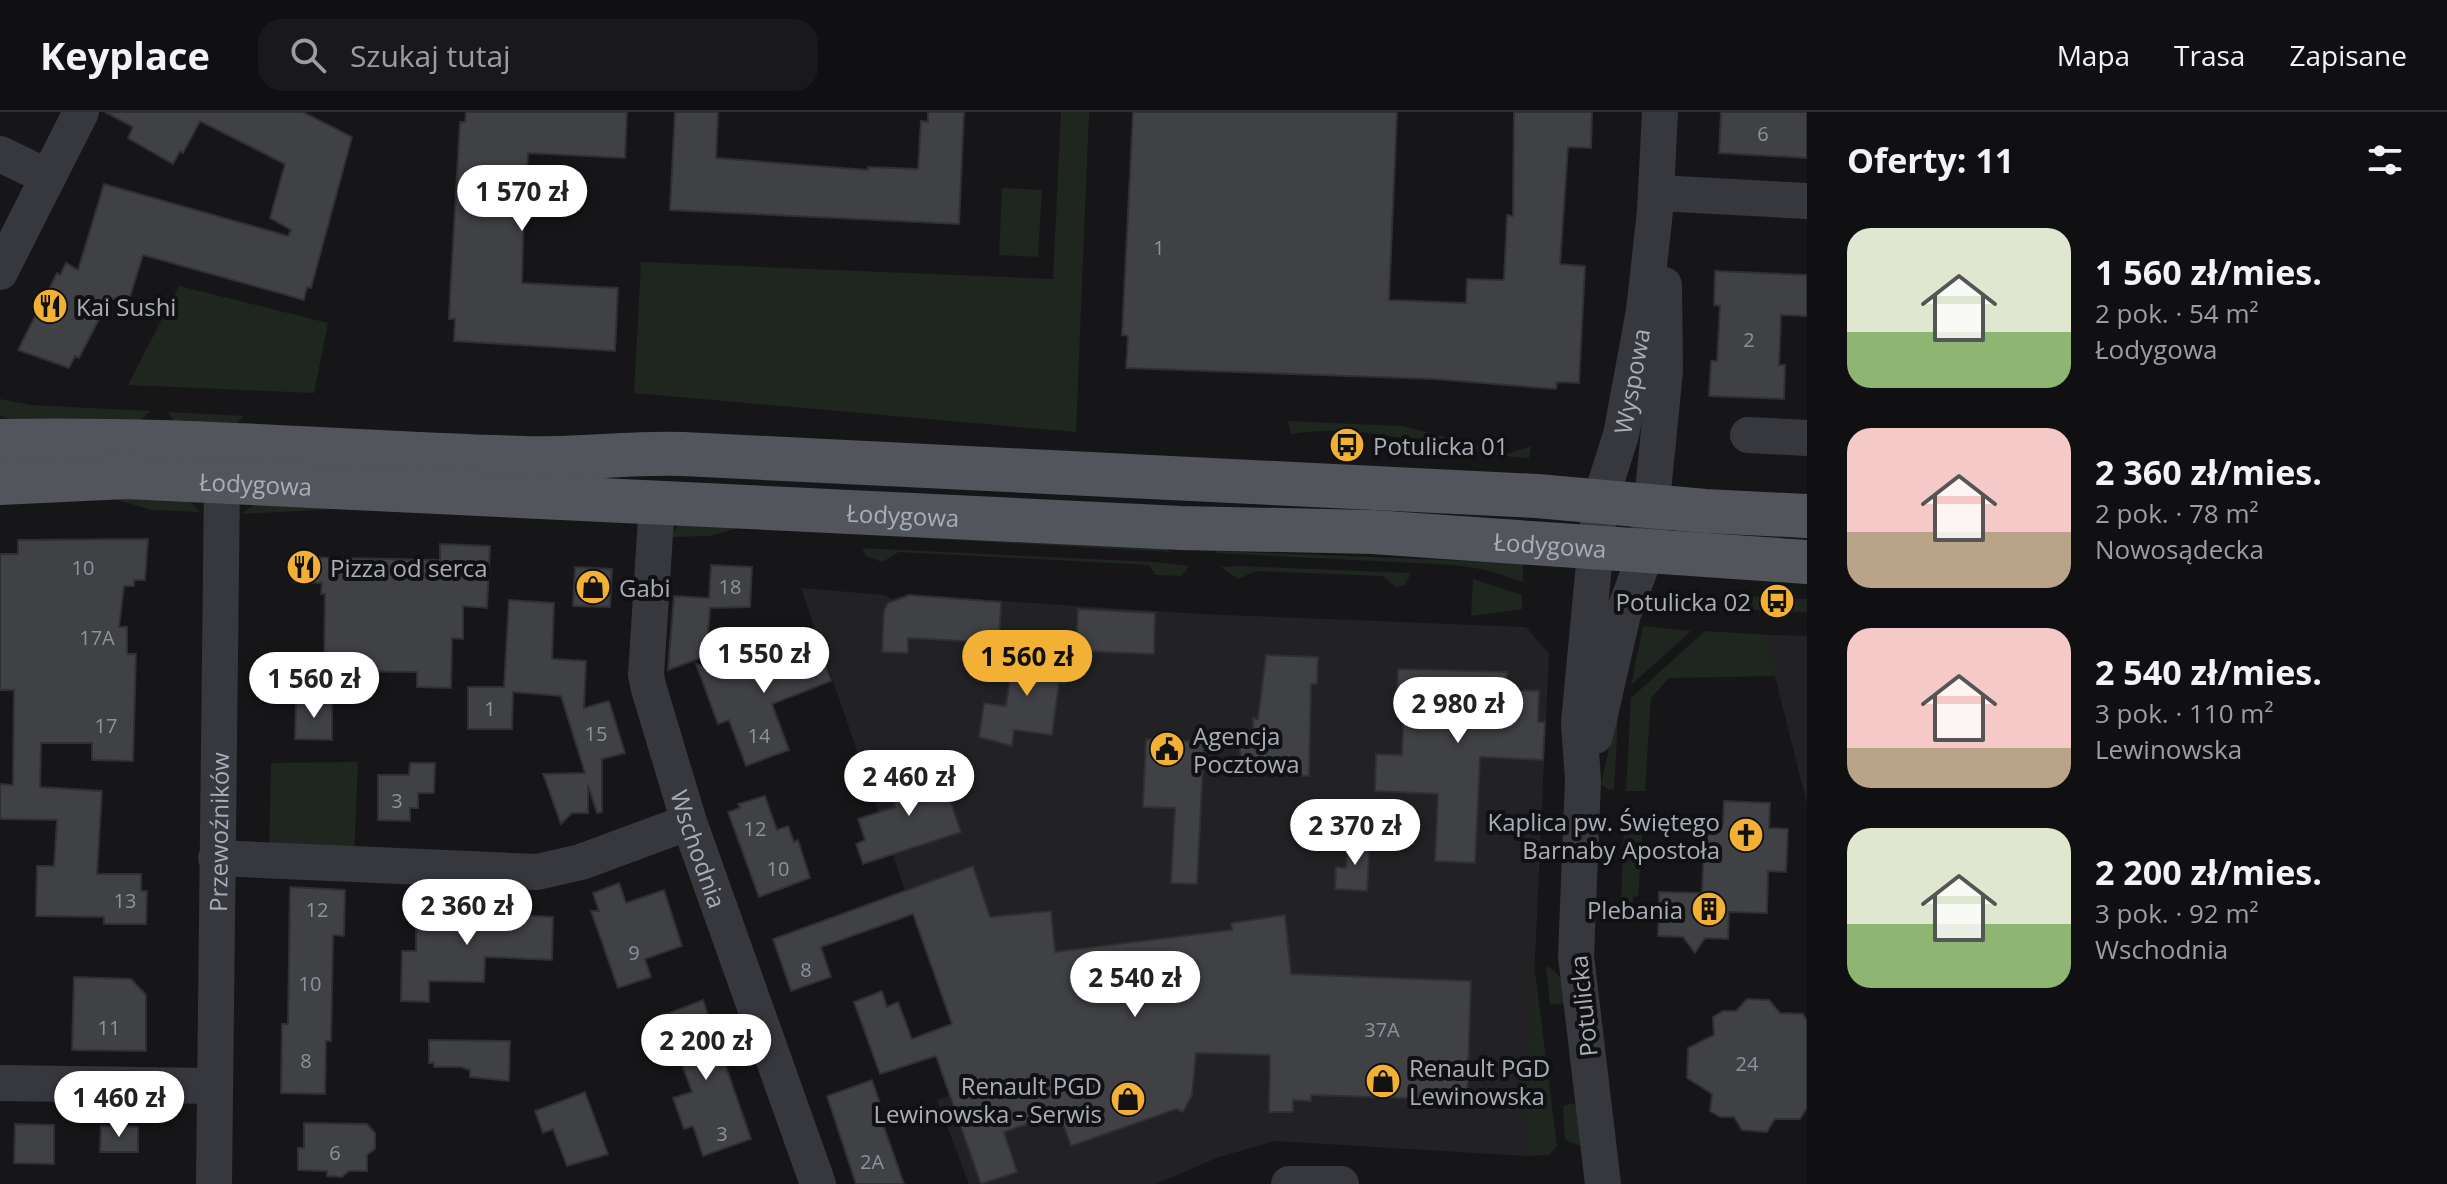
<!DOCTYPE html>
<html lang="pl">
<meta charset="utf-8">
<style>
:root{--surface:#101012;--page:#19191b;--text:#f1f3f6;--muted:#9c9d9f;--line:#303032;--accent:#f2b134}
body{margin:0;font-family:"Open Sans",sans-serif;background:var(--page);color:var(--text);height:100vh;display:flex;flex-direction:column;font-size:30px;white-space:nowrap}
*{box-sizing:border-box;margin:0}
p{font-size:26px;color:var(--muted)}
.icon{flex:none;width:44px;height:44px;fill:none;stroke:currentColor;stroke-width:2;stroke-linecap:round;stroke-linejoin:round}
.map{position:relative;flex:1;overflow:hidden}
.details{display:flex;flex-direction:column;background:var(--surface);width:640px}
.details>*{flex:none}
.price{position:absolute;translate:-50% -68px;padding:0 18px;border-radius:28px;background:#fff;color:#222;font-size:26px;line-height:52px;filter:drop-shadow(0 2px 4px #0008)}
.price::after{content:'';position:absolute;left:50%;top:48px;width:24px;height:18px;margin-left:-12px;background:inherit;clip-path:polygon(0 0,100% 0,50% 100%)}
.price.current{background:var(--accent);color:#111}
ul{padding:0;list-style:none}
li{display:flex;align-items:center;gap:24px;height:200px;padding:0 40px}
li span{display:grid;place-items:center;flex:none;width:224px;height:160px;border-radius:24px;color:#555}
li>.icon{margin-inline-start:auto}
span .icon{width:96px;height:96px;fill:#fffc;stroke-width:1}
li b{font-size:34px}
h2{display:flex;justify-content:space-between;align-items:center;height:96px;padding:0 40px;font-size:34px}
header{display:flex;align-items:center;gap:48px;box-sizing:border-box;height:112px;padding:0 40px;background:var(--surface);border-bottom:2px solid var(--line)}
header strong{font-size:38px}
nav{display:flex;gap:44px;margin-inline-start:auto;font-size:28px}
.search{width:560px;height:72px;background:var(--page);display:flex;align-items:center;gap:20px;box-sizing:border-box;padding:0 28px;border-radius:24px;color:var(--muted);font-size:30px}
main{display:flex;flex:1;min-height:0}
.map>svg:first-child{display:block}
.built{fill:#222225}
.green{fill:#1e261f}
.building{fill:#404145;stroke:#303034;stroke-width:2}
.lines{fill:none;stroke-linecap:round;stroke-linejoin:round}
.minor{stroke:#37383d;stroke-width:36}
.major{stroke:#53555c;stroke-width:44}
.labels{text-anchor:middle;dominant-baseline:central;stroke-width:8;stroke-linejoin:round;paint-order:stroke}
.number-label{font-size:20px;fill:#8e929b}
.poi-label{font-size:24px;fill:#a8adb8;stroke:#111113;text-anchor:start}
.street-label{font-size:24px;fill:#a8adb8;stroke:#111113}
</style>
<header>
<strong>Keyplace</strong>
<div class="search"><svg class="icon" aria-label="search" viewBox="0 0 24 24"><circle cx="10" cy="10" r="6"/><path d="M15 15l6 6"/></svg>Szukaj tutaj</div>
<nav><a>Mapa</a><a>Trasa</a><a>Zapisane</a></nav>
</header>
<main>
<div class="map">
<svg width="1807" height="1072" viewBox="0 0 1807 1072">
<rect width="100%" height="100%" fill="#161618"/>
<g class="built">
<path d="M801,476L885,483L891,487L908,483L1202,502L1526,515L1549,542L1526,1044L1276,1029L1219,1045L1156,1072H969L937,988L973,976Z"/>
<path d="M1770,523L1807,524V692L1771,549Z"/>
</g>
<g class="green">
<path d="M1061,0H1089L1076,320L634,281L641,150L1053,167Z"/>
<path d="M1002,76L1042,78L1038,145L999,143Z"/>
<path d="M179,174L328,211L314,281L128,273Z"/>
<path d="M0,287L31,293L150,299L138,311L9,307L0,304Z"/>
<path d="M168,300L244,304L232,316L175,311Z"/>
<path d="M1288,309L1402,314L1510,341L1531,334L1529,346C1448,342 1372,308 1291,322Z"/>
<path d="M110,386L188,387L200,400L152,398Z"/>
<path d="M254,393L336,397L241,402Z"/>
<path d="M679,412L749,413L710,424L670,425Z"/>
<path d="M873,420L1159,434L1172,440L867,423Z"/>
<path d="M862,436L1154,450L1189,454L1182,464L1155,463L1149,453L899,440L882,450L866,444Z"/>
<path d="M1217,439L1523,451V470L1487,458L1454,453L1216,441Z"/>
<path d="M1239,454L1411,461L1405,473L1396,475L1382,464L1256,459L1238,467L1221,455Z"/>
<path d="M1473,467L1522,483V497L1471,504Z"/>
<path d="M1728,483L1763,485V493L1791,494L1792,487H1807V500L1725,497Z"/>
<path d="M1643,514L1691,519L1631,573Z"/>
<path d="M1705,519L1770,523L1775,564L1669,566L1651,586L1645,679H1626L1631,586Z"/>
<path d="M1619,590L1614,677L1609,678L1601,672Z"/>
<path d="M358,650L354,745L269,740L271,651Z"/>
<path d="M1624,702L1649,703L1643,713L1638,784L1633,785V793L1621,792Z"/>
<path d="M1534,851L1557,1034L1549,1043L1526,1044Z"/>
<path d="M1546,854C1563,862 1565,874 1569,891L1550,893Z"/>
<path d="M1569,992L1581,993V1034L1565,1028L1563,994Z"/>
</g>
<g class="building">
<path d="M105,0H303L352,25L311,176L307,175L304,188L143,143L128,191L110,186L79,246L75,244L69,256L18,238L57,161L60,163L66,151L78,158L104,72L288,124L291,118L270,106L285,52L200,9L183,41L180,39L173,52L128,26L133,15Z"/>
<path d="M466,0H627L625,46L528,41L523,126L522,171L618,176L615,239L454,229L455,207H449L450,184L460,10H465Z"/>
<path d="M675,0H718L716,46L868,58V55L918,57L921,9L928,10V0H964L959,112L670,98Z"/>
<path d="M1133,0H1397L1389,188L1466,191L1467,167L1504,168L1507,103L1513,104L1514,0H1592L1591,36L1568,35L1560,152L1585,154L1579,271L1557,270L1556,277L1433,267L1126,256L1128,224L1122,223Z"/>
<path d="M1721,0H1807V46L1719,41Z"/>
<path d="M1715,159L1807,163V204L1781,203L1779,253H1785L1784,287L1709,284L1711,249H1717L1720,194L1714,193Z"/>
<path d="M148,427L145,468H134V474H124L119,515H127V542H136L133,649L92,648V631H41L40,675L102,679L97,762H141V779H147L146,812H104V805L36,804L37,754H54L57,708L0,707V672L13,673L14,578H0V442H18V428Z"/>
<path d="M440,432L490,434L487,496L463,494V527L452,526L451,576L417,575V560L324,559L325,482H321L322,471L294,470V445L440,448Z"/>
<path d="M711,453L752,455L750,495L710,496L706,544L668,558L674,484L709,486Z"/>
<path d="M575,455L612,457L610,495L573,494Z"/>
<path d="M909,483L1001,490L999,531L908,526V541L882,540L884,498L888,491Z"/>
<path d="M509,488L554,491L552,547L586,549L584,596L609,589L625,641L602,647V700L597,701L588,673V701H572L561,712L543,662L585,661L561,584L513,580L512,617H468V575H504Z"/>
<path d="M1078,497L1155,501L1154,542L1076,539Z"/>
<path d="M814,519L831,569L772,592L789,638L746,654L729,608L718,612L696,552L733,561L786,542L782,531Z"/>
<path d="M1014,538L1069,545L1065,572L1059,571L1052,623L1014,618L1012,634L979,625L984,591L1006,594Z"/>
<path d="M1266,543L1318,545L1317,572H1311L1309,664L1245,661L1235,619L1253,620V606L1258,607Z"/>
<path d="M1398,557L1507,560L1506,578L1539,579L1538,610H1545L1543,648L1480,645L1475,751L1435,749L1438,682L1375,679L1376,642L1402,643L1404,588L1397,587Z"/>
<path d="M296,588H332V628L295,627Z"/>
<path d="M1146,627L1204,630L1197,772L1171,771L1175,696L1143,695Z"/>
<path d="M410,651H435L434,681H418V696H410V709L378,708V663H409Z"/>
<path d="M940,659L961,720L863,752L856,732L865,728L858,707L895,695L887,671L915,661L917,667Z"/>
<path d="M765,684L777,718L788,714L794,730L798,728L810,766L759,785L728,700L740,696L738,692Z"/>
<path d="M1724,689L1770,691L1769,716L1788,717L1786,760L1768,759L1767,801L1729,800L1728,827L1705,826L1695,841L1683,825L1658,824L1659,780L1702,781L1705,710L1723,711Z"/>
<path d="M1348,726L1370,727L1367,779L1335,777L1336,755L1346,756Z"/>
<path d="M973,754L990,805L1051,799L1055,840L1232,818L1231,811L1285,803L1291,862L1471,869L1467,988L1311,983V989L1293,988V1000H1269L1270,943L1196,941L1192,983L1183,1000L1176,997L1071,1034L1059,1001L1004,1020L1017,1060L981,1072L936,944L880,962L854,890L882,879L887,895L898,890L912,927L952,912L913,802L821,835L831,865L791,879L773,827Z"/>
<path d="M619,771L626,791L664,778L682,834L645,847L651,865L618,876L591,799H599L593,781Z"/>
<path d="M290,775L345,778L344,824L333,823L331,929H326L325,982L281,981L282,912H288Z"/>
<path d="M416,795H474V808L518,809L519,803L553,805L552,848L485,845L484,870L429,869V890L401,889L402,839H416Z"/>
<path d="M74,865L131,867L146,883V939L72,938Z"/>
<path d="M1747,887L1769,888L1780,901L1803,902L1807,909V996L1800,1007H1775L1767,1020L1742,1018L1734,1005H1720L1710,999L1712,982L1687,966L1688,936L1714,923L1713,905L1723,899H1736Z"/>
<path d="M703,888L751,1027L703,1044L693,1014L684,1017L673,986L692,980L664,903Z"/>
<path d="M429,928L510,929L509,969L470,965V958L461,955H434V951H429Z"/>
<path d="M872,968L881,994L877,995L904,1072H856L827,984Z"/>
<path d="M585,980L608,1042L567,1054L553,1017L543,1021L535,999Z"/>
<path d="M304,1011L367,1012L375,1021V1037L367,1043V1059H349L342,1065L327,1064V1059L298,1058V1036H304Z"/>
<path d="M15,1012L54,1013V1052L14,1051Z"/>
<path d="M101,1014L138,1015V1040H100Z"/>
</g>
<g class="lines">
<g class="minor">
<path d="M0,42L48,65"/>
<path d="M1657,81L1807,89"/>
<path d="M0,160L81,0"/>
<path d="M1748,323L1807,326"/>
<path id="s1" d="M657,391L646,563L649,577L689,710L818,1072"/>
<path d="M1595,624L1623,502L1647,439L1665,259L1664,173"/>
<path d="M216,746L537,760L581,750L689,710"/>
<path d="M0,971L215,974"/>
<path id="s2" d="M214,1072L222,369"/>
<path d="M1289,1072H1341"/>
<path id="s3" d="M1603,1072L1576,844L1583,668L1579,611L1600,389L1621,323L1644,199L1655,99L1660,0"/>
</g>
<g class="major">
<path d="M0,329C175,325 349,341 524,346C577,348 630,340 683,342L1537,384L1705,399L1807,404"/>
<path id="s4" d="M0,371L126,365L1181,416L1373,420L1807,450"/>
</g>
</g>
<defs>
<symbol id="restaurant-disc" viewBox="-11 -11 22 22"><circle r="9.5" fill="#f2b134" stroke="#111113"/><path d="M-5-6h1v4h1v-4h1v4h1v-4h1v5L-1.5 .5V6h-2V.5L-5-1ZM5-6V6H3V1.5H1.5Q1.5-4 5-6Z" fill="#111"/></symbol>
<symbol id="bus-disc" viewBox="-11 -11 22 22"><circle r="9.5" fill="#f2b134" stroke="#111113"/><path d="M-5-6H5V4H4V6H2V4H-2V6H-4V4H-5ZM-3.5-4V0h7V-4ZM-3.5 1.2v1.5H-2V1.2ZM2 1.2v1.5H3.5V1.2Z" fill="#111"/></symbol>
<symbol id="shop-disc" viewBox="-11 -11 22 22"><circle r="9.5" fill="#f2b134" stroke="#111113"/><path d="M-5-2.5h2.3a2.7 3.5 0 0 1 5.4 0H5L5.5 6h-11ZM-1.5-2.5h3a1.5 2.3 0 0 0-3 0Z" fill="#111"/></symbol>
<symbol id="civic-disc" viewBox="-11 -11 22 22"><circle r="9.5" fill="#f2b134" stroke="#111113"/><path d="M-.6-6.5H3V-4.5H.6V-3L4-1V1h2V6H-6V1h2V-1L-.6-3ZM-1.2 2.5V6h2.4V2.5Z" fill="#111"/></symbol>
<symbol id="church-disc" viewBox="-11 -11 22 22"><circle r="9.5" fill="#f2b134" stroke="#111113"/><path d="M-1.2-6h2.4v3.5h3.3v2.4h-3.3V6h-2.4V-.1h-3.3v-2.4h3.3Z" fill="#111"/></symbol>
<symbol id="building-disc" viewBox="-11 -11 22 22"><circle r="9.5" fill="#f2b134" stroke="#111113"/><path d="M-4-6H4V6H1V3H-1V6H-4ZM-2.5-4.3h1.7v1.8h-1.7ZM.8-4.3h1.7v1.8H.8ZM-2.5-1h1.7V.8h-1.7ZM.8-1h1.7V.8H.8Z" fill="#111"/></symbol>
</defs>
<g fill-rule="evenodd">
<use href="#restaurant-disc" x="30" y="174" width="40" height="40"/>
<use href="#bus-disc" x="1327" y="313" width="40" height="40"/>
<use href="#restaurant-disc" x="284" y="435" width="40" height="40"/>
<use href="#shop-disc" x="573" y="455" width="40" height="40"/>
<use href="#bus-disc" x="1757" y="469" width="40" height="40"/>
<use href="#civic-disc" x="1147" y="617" width="40" height="40"/>
<use href="#church-disc" x="1726" y="703" width="40" height="40"/>
<use href="#building-disc" x="1689" y="777" width="40" height="40"/>
<use href="#shop-disc" x="1363" y="949" width="40" height="40"/>
<use href="#shop-disc" x="1108" y="967" width="40" height="40"/>
</g>
<g class="labels">
<g class="number-label">
<text x="1763" y="21">6</text>
<text x="1159" y="135">1</text>
<text x="1749" y="227">2</text>
<text x="83" y="455">10</text>
<text x="730" y="474">18</text>
<text x="97" y="525">17A</text>
<text x="490" y="596">1</text>
<text x="106" y="613">17</text>
<text x="596" y="621">15</text>
<text x="759" y="623">14</text>
<text x="397" y="688">3</text>
<text x="755" y="716">12</text>
<text x="778" y="756">10</text>
<text x="125" y="788">13</text>
<text x="317" y="797">12</text>
<text x="634" y="840">9</text>
<text x="806" y="857">8</text>
<text x="310" y="871">10</text>
<text x="109" y="915">11</text>
<text x="1382" y="917">37A</text>
<text x="306" y="948">8</text>
<text x="1747" y="951">24</text>
<text x="722" y="1021">3</text>
<text x="335" y="1040">6</text>
<text x="872" y="1049">2A</text>
</g>
<g class="poi-label">
<text x="76" y="194">Kai Sushi</text>
<text x="1373" y="333">Potulicka 01</text>
<text x="330" y="455">Pizza od serca</text>
<text x="619" y="475">Gabi</text>
<text x="1751" y="489" text-anchor="end">Potulicka 02</text>
<text x="1193" y="623">Agencja<tspan x="1193" dy="28">Pocztowa</tspan></text>
<text x="1720" y="709" text-anchor="end">Kaplica pw. Świętego<tspan x="1720" dy="28">Barnaby Apostoła</tspan></text>
<text x="1683" y="797" text-anchor="end">Plebania</text>
<text x="1409" y="955">Renault PGD<tspan x="1409" dy="28">Lewinowska</tspan></text>
<text x="1102" y="973" text-anchor="end">Renault PGD<tspan x="1102" dy="28">Lewinowska - Serwis</tspan></text>
</g>
<g class="street-label">
<text stroke="none"><textPath href="#s3" startOffset="810">Wyspowa</textPath></text>
<text stroke="none"><textPath href="#s4" startOffset="256">Łodygowa</textPath></text>
<text stroke="none"><textPath href="#s4" startOffset="904">Łodygowa</textPath></text>
<text stroke="none"><textPath href="#s4" startOffset="1552">Łodygowa</textPath></text>
<text stroke="none"><textPath href="#s2" startOffset="352">Przewoźników</textPath></text>
<text stroke="none"><textPath href="#s1" startOffset="354">Wschodnia</textPath></text>
<text transform="translate(1583 894) rotate(-96)">Potulicka</text>
</g>
</g>
</svg>
<b class="price" style="left:522px;top:121px">1 570 zł</b>
<b class="price" style="left:764px;top:583px">1 550 zł</b>
<b class="price current" style="left:1027px;top:586px">1 560 zł</b>
<b class="price" style="left:314px;top:608px">1 560 zł</b>
<b class="price" style="left:1458px;top:633px">2 980 zł</b>
<b class="price" style="left:909px;top:706px">2 460 zł</b>
<b class="price" style="left:1355px;top:755px">2 370 zł</b>
<b class="price" style="left:467px;top:835px">2 360 zł</b>
<b class="price" style="left:1135px;top:907px">2 540 zł</b>
<b class="price" style="left:706px;top:970px">2 200 zł</b>
<b class="price" style="left:119px;top:1027px">1 460 zł</b>
</div>
<section class="details">
<h2>Oferty: 11<svg class="icon" aria-label="filters" viewBox="0 0 24 24"><path d="M4 7h16M4 17h16"/><circle cx="9" cy="7" r="2"/><circle cx="15" cy="17" r="2"/></svg></h2>
<ul>
<li><span style="background:linear-gradient(#dfe7d0 65%,#8fb573 0)"><svg class="icon" aria-label="home" viewBox="0 0 24 24"><path d="M3 11l9-7 9 7M6 9v11h12V9"/></svg></span><div><b>1 560 zł/mies.</b><p>2 pok. · 54 m²</p><p>Łodygowa</p></div></li>
<li><span style="background:linear-gradient(#f6c9c9 65%,#b9a48a 0)"><svg class="icon" aria-label="home" viewBox="0 0 24 24"><path d="M3 11l9-7 9 7M6 9v11h12V9"/></svg></span><div><b>2 360 zł/mies.</b><p>2 pok. · 78 m²</p><p>Nowosądecka</p></div></li>
<li><span style="background:linear-gradient(#f6c9c9 75%,#b9a48a 0)"><svg class="icon" aria-label="home" viewBox="0 0 24 24"><path d="M3 11l9-7 9 7M6 9v11h12V9"/></svg></span><div><b>2 540 zł/mies.</b><p>3 pok. · 110 m²</p><p>Lewinowska</p></div></li>
<li><span style="background:linear-gradient(#dfe7d0 60%,#8fb573 0)"><svg class="icon" aria-label="home" viewBox="0 0 24 24"><path d="M3 11l9-7 9 7M6 9v11h12V9"/></svg></span><div><b>2 200 zł/mies.</b><p>3 pok. · 92 m²</p><p>Wschodnia</p></div></li>
</ul>
</section>
</main>
